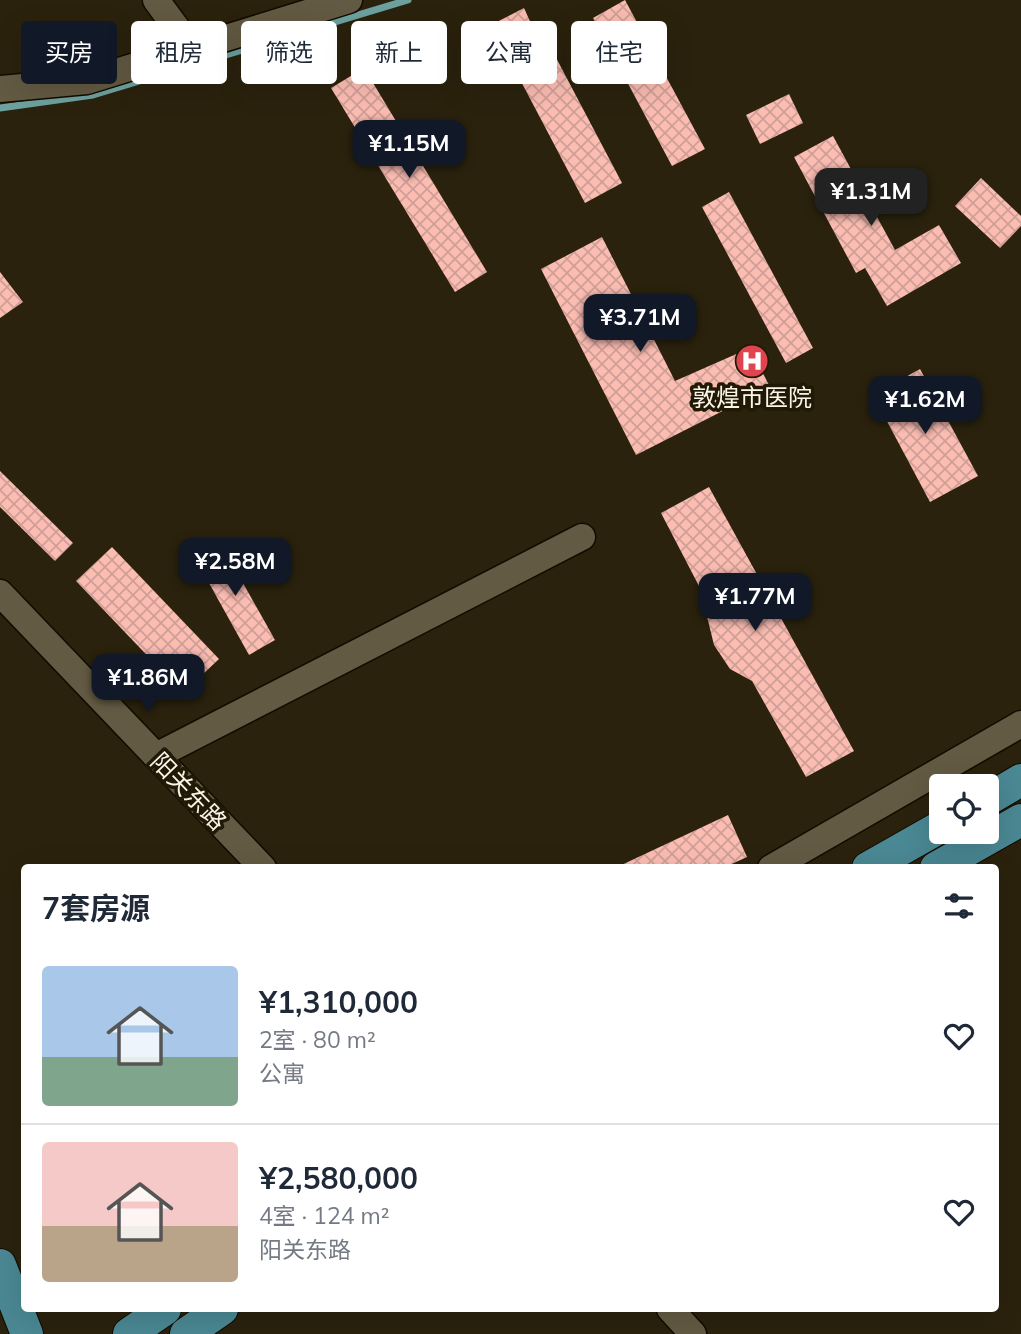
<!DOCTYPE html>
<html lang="zh">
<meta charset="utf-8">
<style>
:root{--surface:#fff;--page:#f6f6f7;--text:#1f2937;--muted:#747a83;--line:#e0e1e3;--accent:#111827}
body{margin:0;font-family:Mulish,"Noto Sans SC",sans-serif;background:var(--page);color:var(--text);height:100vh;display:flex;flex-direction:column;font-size:26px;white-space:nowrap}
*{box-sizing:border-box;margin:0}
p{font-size:23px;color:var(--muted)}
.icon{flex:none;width:38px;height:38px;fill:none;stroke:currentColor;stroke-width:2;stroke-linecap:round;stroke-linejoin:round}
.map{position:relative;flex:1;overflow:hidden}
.sheet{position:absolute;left:21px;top:864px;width:978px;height:448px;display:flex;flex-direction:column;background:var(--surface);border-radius:7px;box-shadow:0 7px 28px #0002}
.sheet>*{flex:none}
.guide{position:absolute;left:21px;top:21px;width:980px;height:63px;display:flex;gap:14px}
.buttons{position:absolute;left:929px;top:774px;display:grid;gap:14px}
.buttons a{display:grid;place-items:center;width:70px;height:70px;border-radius:7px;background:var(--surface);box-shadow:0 7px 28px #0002;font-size:35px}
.price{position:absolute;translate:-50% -60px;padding:0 16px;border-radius:14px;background:var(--accent);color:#fff;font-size:23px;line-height:46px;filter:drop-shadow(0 2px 4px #0008)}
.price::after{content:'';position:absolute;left:50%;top:42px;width:21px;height:16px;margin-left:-10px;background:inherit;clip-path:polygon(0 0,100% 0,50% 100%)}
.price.current{background:#222;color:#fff}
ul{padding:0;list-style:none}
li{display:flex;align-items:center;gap:21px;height:175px;padding:0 21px}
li+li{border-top:2px solid var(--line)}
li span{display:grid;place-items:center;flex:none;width:196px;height:140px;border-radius:7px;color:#555}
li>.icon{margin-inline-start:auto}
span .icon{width:84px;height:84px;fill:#fffc;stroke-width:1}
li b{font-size:30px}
h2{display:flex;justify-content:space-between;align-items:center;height:84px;padding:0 21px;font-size:30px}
.tag{padding:0 24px;border-radius:7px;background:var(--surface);box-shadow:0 7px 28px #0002;font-size:24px;line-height:63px}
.tag.current{background:var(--accent);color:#fff}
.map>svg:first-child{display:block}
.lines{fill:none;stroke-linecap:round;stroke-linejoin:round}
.stream{stroke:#6ca19f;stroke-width:7}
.building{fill:url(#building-cross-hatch)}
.minor-casing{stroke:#130b00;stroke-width:29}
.major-casing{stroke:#130b00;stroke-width:34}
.minor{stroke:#635a43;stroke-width:26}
.major{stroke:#4a8893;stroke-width:32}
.labels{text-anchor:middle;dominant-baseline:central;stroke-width:7;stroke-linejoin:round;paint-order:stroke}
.poi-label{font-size:24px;fill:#f9f4e7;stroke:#211905}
.street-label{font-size:24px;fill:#f9f4e7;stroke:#211905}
</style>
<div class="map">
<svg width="1021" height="1334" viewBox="0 0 1021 1334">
<defs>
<pattern id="building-cross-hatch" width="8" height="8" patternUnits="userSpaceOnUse" patternTransform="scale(1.75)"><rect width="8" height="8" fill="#fbbcb2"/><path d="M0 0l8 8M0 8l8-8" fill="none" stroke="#cf9f97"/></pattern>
</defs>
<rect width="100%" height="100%" fill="#2a220d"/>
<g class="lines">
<path class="stream" d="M0,108L93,95L408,0"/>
</g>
<g class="building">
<path d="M625,0L705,149L672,166L593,18Z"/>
<path d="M524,8L533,28L492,48L483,29Z"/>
<path d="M543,33L622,183L585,203L506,53Z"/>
<path d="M364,68L487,272L455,292L331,88Z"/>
<path d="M789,94L803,123L760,144L746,115Z"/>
<path d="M833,136L895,250L939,225L961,263L887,306L865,268L856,273L794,157Z"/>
<path d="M981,178L1021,216V226L1000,248L955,206Z"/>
<path d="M729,192L813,348L786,363L702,207Z"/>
<path d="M602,237L675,381L750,348L770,387L636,455L541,269Z"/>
<path d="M0,272L23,302L0,318Z"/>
<path d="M920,369L978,476L930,502L873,395Z"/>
<path d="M0,471L73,543L55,561L0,507Z"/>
<path d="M709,487L854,751L806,777L752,681L730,669L714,645L700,588L661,513Z"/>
<path d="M220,542L275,640L249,655L194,556Z"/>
<path d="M112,547L219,659L183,693L76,581Z"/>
<path d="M728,815L747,857L723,868H615Z"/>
</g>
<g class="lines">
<defs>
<g id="minor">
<path d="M156,0L192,49"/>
<path d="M0,89L87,81L349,0"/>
<path d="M0,593L263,868"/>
<path d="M156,756L582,537"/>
<path d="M771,868L1021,724"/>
<path d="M670,1309L693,1334"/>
</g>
<g id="major">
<path d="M987,800L1021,780"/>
<path d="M868,868L942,826"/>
<path d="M936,868L1021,820"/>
<path d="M0,1265L27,1334"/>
<path d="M129,1334L165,1309"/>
<path d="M186,1334L222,1309"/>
</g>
</defs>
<use href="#minor" class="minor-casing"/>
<use href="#major" class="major-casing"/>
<use href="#minor" class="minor"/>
<use href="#major" class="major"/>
</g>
<defs>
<symbol id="hospital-disc" viewBox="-11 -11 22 22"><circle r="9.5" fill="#e0444e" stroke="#211905"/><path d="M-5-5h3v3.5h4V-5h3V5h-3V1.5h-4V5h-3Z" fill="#fff"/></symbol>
</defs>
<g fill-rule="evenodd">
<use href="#hospital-disc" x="733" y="342" width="38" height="38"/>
</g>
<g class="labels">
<g class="poi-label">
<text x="752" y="397">敦煌市医院</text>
</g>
<g class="street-label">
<text transform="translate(189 791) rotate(46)">阳关东路</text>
</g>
</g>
</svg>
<div class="buttons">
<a><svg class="icon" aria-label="locate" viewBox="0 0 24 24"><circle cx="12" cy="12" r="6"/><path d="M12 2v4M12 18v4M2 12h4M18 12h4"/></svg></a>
</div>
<b class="price" style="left:409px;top:180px">¥1.15M</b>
<b class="price current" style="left:871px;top:228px">¥1.31M</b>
<b class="price" style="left:640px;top:354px">¥3.71M</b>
<b class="price" style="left:925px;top:436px">¥1.62M</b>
<b class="price" style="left:235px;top:598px">¥2.58M</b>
<b class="price" style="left:755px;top:633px">¥1.77M</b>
<b class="price" style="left:148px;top:714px">¥1.86M</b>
<div class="guide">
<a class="tag current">买房</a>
<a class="tag">租房</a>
<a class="tag">筛选</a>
<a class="tag">新上</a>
<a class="tag">公寓</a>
<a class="tag">住宅</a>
</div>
<section class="sheet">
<h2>7套房源<svg class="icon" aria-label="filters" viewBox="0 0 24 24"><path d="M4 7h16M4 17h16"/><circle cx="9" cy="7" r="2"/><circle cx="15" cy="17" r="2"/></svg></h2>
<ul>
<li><span style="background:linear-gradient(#a9c7e8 65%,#7fa58c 0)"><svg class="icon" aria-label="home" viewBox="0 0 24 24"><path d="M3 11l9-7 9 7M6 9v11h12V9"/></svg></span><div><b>¥1,310,000</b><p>2室 · 80 m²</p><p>公寓</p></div><svg class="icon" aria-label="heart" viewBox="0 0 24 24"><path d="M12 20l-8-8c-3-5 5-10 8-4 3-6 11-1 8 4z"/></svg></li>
<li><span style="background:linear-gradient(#f6c9c9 60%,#b9a48a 0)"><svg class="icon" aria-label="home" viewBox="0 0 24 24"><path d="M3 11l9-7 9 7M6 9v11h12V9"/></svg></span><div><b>¥2,580,000</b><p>4室 · 124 m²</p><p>阳关东路</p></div><svg class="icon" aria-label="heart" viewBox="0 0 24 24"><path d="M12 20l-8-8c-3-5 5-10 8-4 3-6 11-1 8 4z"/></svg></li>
</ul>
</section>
</div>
